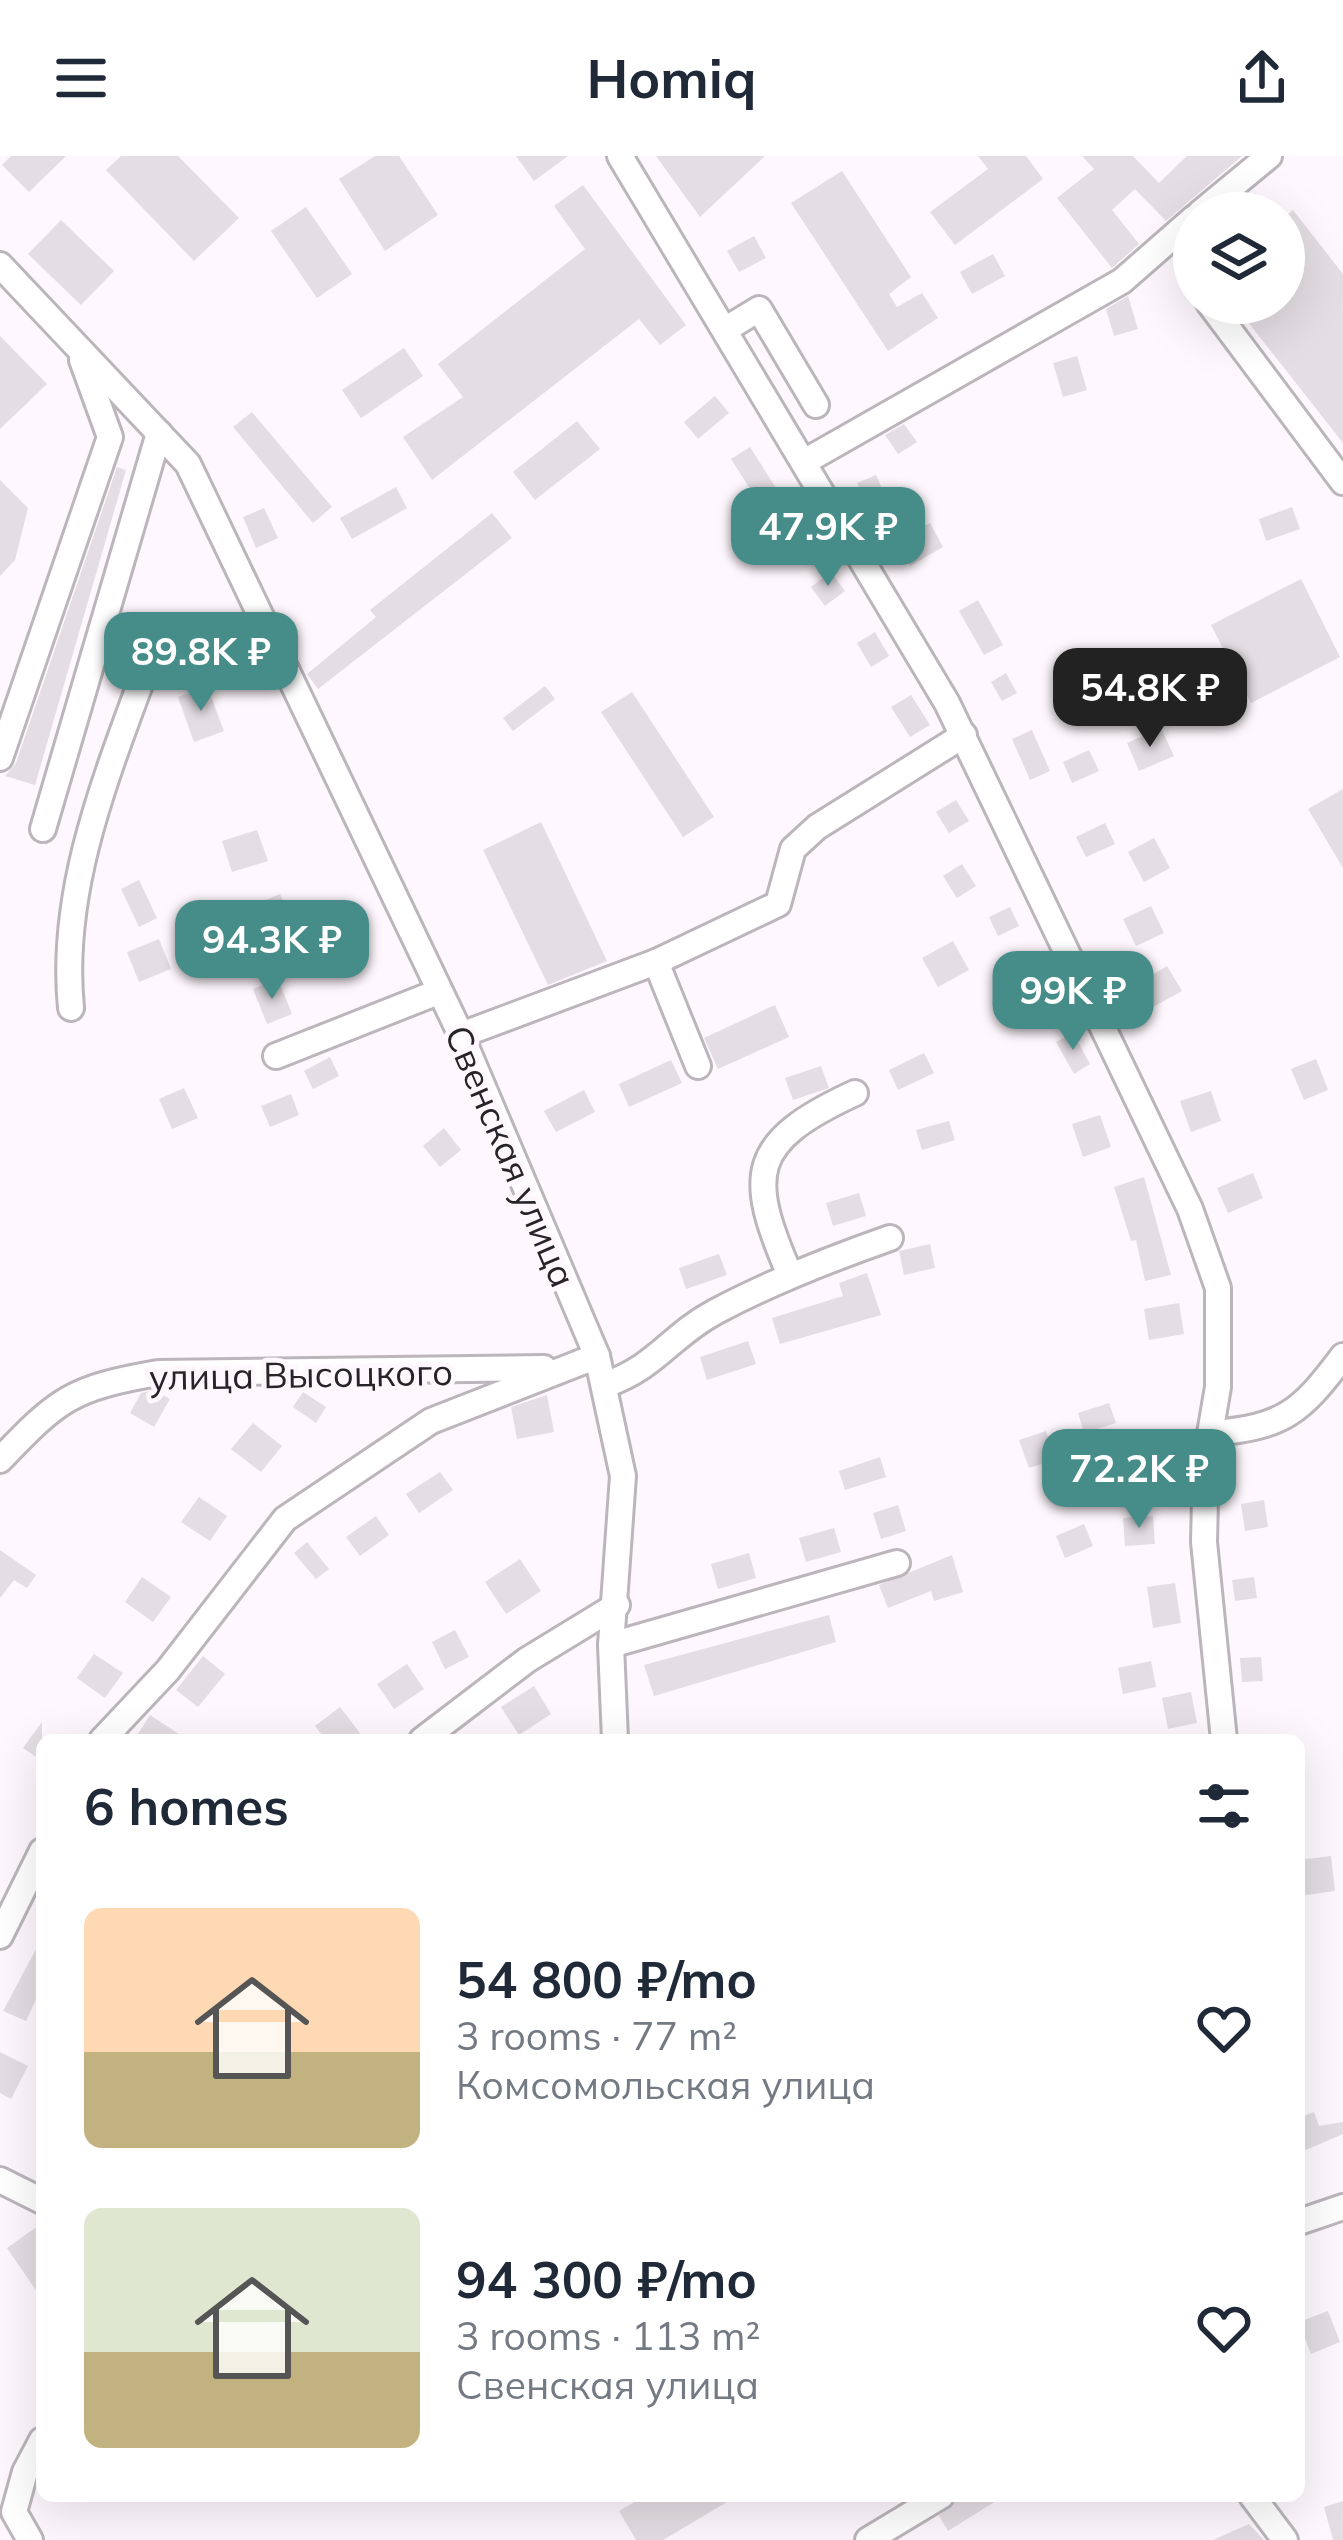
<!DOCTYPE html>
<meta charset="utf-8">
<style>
:root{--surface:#fff;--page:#f6f6f7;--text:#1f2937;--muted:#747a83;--accent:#468d89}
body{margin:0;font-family:Mulish,sans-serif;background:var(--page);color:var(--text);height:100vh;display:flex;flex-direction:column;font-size:45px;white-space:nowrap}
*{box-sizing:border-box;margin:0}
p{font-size:39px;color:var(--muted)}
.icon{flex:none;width:66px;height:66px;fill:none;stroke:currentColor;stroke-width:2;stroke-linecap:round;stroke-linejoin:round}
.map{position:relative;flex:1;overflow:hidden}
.panel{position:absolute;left:36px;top:1578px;width:1269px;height:768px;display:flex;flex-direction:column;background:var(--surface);border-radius:18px;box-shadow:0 12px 48px #0002}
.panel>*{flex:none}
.buttons{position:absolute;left:1173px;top:36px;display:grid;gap:24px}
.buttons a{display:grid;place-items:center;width:132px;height:132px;border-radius:50%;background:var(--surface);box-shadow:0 12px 48px #0002;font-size:60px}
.price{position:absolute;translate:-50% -102px;padding:0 27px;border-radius:24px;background:var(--accent);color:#fff;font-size:39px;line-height:78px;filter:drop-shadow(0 3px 6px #0008)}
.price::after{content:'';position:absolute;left:50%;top:72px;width:36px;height:27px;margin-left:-18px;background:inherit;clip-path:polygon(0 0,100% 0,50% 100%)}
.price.active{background:#222;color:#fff}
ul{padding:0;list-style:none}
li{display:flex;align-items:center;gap:36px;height:300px;padding:0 48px}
li span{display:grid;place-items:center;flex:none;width:336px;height:240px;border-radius:18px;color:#555}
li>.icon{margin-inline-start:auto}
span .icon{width:144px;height:144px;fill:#fffc;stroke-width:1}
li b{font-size:51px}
h2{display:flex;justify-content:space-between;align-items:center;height:144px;padding:0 48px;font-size:51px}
header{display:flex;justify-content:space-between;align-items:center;height:156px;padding:0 48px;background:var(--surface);font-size:54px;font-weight:700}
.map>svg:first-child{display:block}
.building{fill:#e4dde3}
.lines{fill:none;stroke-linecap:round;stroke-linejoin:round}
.minor-casing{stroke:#bcb5bb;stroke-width:30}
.minor{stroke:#fff;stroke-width:24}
.labels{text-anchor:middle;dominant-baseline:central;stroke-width:10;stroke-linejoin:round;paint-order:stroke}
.street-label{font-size:36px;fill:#262426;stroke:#fef7fd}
</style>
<header><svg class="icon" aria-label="menu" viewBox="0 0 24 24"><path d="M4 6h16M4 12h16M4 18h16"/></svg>Homiq<svg class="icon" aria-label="share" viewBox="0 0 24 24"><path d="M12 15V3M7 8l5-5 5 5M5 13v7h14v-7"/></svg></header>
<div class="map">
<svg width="1343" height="2384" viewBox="0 0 1343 2384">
<rect width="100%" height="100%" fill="#fef7fd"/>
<g class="building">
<path d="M11,0H66L29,36L2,9Z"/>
<path d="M121,0H178L239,62L194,105L106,14Z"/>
<path d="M375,0H399L438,59L385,95L339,23Z"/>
<path d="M516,0H568L534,25Z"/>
<path d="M656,0H765L700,61Z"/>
<path d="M978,0H1026L1043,23L955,89L930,56L988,13Z"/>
<path d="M1082,0H1133L1159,27L1187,0H1242L1166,65L1135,33L1112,54L1139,88L1112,112L1057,42L1094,13Z"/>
<path d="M842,15L911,121L889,138L897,151L922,137L938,162L888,195L791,47Z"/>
<path d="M583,29L686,169L660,189L639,163L432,324L403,281L463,241L438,208L585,93L554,50Z"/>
<path d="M306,51L352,118L317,142L271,75Z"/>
<path d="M1293,54L1343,118V287L1233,147H1284V62Z"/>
<path d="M61,64L114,115L81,149L28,98Z"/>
<path d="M754,80L766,102L739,116L727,95Z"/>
<path d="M993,98L1005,120L972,138L960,116Z"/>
<path d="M1128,140L1138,173L1114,180L1106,153Z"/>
<path d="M0,180L47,228L0,273Z"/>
<path d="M404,192L423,220L361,262L342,234Z"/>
<path d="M1077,200L1087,234L1063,241L1053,207Z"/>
<path d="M715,240L729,257L698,283L684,266Z"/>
<path d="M252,256L332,351L313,367L233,271Z"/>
<path d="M577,265L600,293L535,344L513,316Z"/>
<path d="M904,268L917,286L898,298L885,279Z"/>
<path d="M750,291L776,332L757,344L731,303Z"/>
<path d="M117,311L126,314L35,629L5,620L16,607Z"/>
<path d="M876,319L887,343L868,351L857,327Z"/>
<path d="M0,324L28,352L15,404L0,420Z"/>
<path d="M396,331L407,352L352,383L340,362Z"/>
<path d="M1292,351L1300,373L1266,385L1259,363Z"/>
<path d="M264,352L278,382L256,392L243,361Z"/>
<path d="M492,357L512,382L318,533L307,518L376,461L370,454Z"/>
<path d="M930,367L943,391L910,410L896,386Z"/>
<path d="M831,416L845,435L825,450L811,431Z"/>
<path d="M1301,423L1340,501L1251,547L1211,469Z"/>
<path d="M978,444L1003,489L984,499L959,455Z"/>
<path d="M875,476L889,500L871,511L857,487Z"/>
<path d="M1006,517L1017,537L1002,545L991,526Z"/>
<path d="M207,530L224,575L194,586L178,541Z"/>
<path d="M545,530L555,543L513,575L503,562Z"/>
<path d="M632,536L714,661L683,681L601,556Z"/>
<path d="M911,539L930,569L910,581L891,551Z"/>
<path d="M1161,572L1174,600L1139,615L1127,587Z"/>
<path d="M1032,574L1050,615L1030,624L1012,583Z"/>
<path d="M1089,594L1099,615L1072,627L1063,606Z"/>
<path d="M1343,633V712L1308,653Z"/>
<path d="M956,644L969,665L949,677L936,656Z"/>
<path d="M541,666L607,805L548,829L483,694Z"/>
<path d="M1105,667L1115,688L1086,701L1076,681Z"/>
<path d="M257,674L268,705L232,716L222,685Z"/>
<path d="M1154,682L1170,712L1144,726L1128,696Z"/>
<path d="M962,708L976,730L957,742L943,720Z"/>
<path d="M139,724L157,762L139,771L121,733Z"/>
<path d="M280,738L291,763L260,776L249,751Z"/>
<path d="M1151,750L1164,777L1136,790L1123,763Z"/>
<path d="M1010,751L1019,770L998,780L989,761Z"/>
<path d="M159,783L171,813L139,826L127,796Z"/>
<path d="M953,785L969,814L938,831L922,802Z"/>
<path d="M1167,810L1182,835L1153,851L1139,827Z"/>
<path d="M1046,814L1057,836L1037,847L1025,825Z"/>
<path d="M278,823L292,858L267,868L253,833Z"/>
<path d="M775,849L789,881L718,913L704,882Z"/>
<path d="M1073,877L1090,908L1074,918L1056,886Z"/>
<path d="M924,897L934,917L898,934L889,914Z"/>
<path d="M330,901L339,920L313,933L304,915Z"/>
<path d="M1316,903L1328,934L1304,944L1291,913Z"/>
<path d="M671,904L682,927L629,951L619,928Z"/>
<path d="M821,910L829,932L793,944L785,922Z"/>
<path d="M184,932L198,962L172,973L159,943Z"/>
<path d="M584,934L595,956L556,976L544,955Z"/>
<path d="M1211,935L1221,965L1191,976L1180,945Z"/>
<path d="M291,938L299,959L270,971L261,950Z"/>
<path d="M1100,959L1111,991L1083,1001L1072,968Z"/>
<path d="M949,965L955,984L922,994L916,974Z"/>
<path d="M444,972L461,994L440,1011L423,990Z"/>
<path d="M1253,1017L1263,1042L1228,1057L1217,1032Z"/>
<path d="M1144,1021L1171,1119L1145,1125L1136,1084L1131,1085L1114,1031Z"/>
<path d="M859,1037L866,1060L833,1070L826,1047Z"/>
<path d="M930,1088L935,1112L904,1119L899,1095Z"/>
<path d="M719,1098L727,1119L686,1133L679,1112Z"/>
<path d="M867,1117L881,1159L780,1188L772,1162L843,1140L839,1127Z"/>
<path d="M1179,1147L1184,1178L1149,1184L1144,1153Z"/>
<path d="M748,1185L756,1208L707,1224L700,1201Z"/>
<path d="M154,1234L170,1243L154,1271L130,1257L141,1237Z"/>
<path d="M303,1236L326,1251L316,1267L293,1251Z"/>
<path d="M547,1239L554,1276L517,1283L511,1251Z"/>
<path d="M1109,1247L1116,1267L1084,1277L1078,1257Z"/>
<path d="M253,1267L282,1290L261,1316L231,1293Z"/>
<path d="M1046,1275L1055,1304L1029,1312L1019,1284Z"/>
<path d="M1165,1284L1171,1316L1138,1322L1132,1289Z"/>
<path d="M880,1301L886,1321L845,1334L839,1315Z"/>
<path d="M440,1316L453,1334L419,1357L406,1338Z"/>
<path d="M199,1341L227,1360L210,1385L181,1366Z"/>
<path d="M1264,1344L1268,1371L1245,1375L1241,1348Z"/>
<path d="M898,1349L906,1375L881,1383L873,1357Z"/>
<path d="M376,1360L389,1379L360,1400L346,1381Z"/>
<path d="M1153,1360L1155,1388L1125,1390L1123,1362Z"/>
<path d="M1084,1368L1093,1390L1065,1402L1056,1380Z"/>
<path d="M834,1372L841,1396L806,1406L799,1382Z"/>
<path d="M307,1386L329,1413L316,1423L294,1397Z"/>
<path d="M0,1394L36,1419L27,1432L14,1424L0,1442Z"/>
<path d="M749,1397L756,1422L718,1433L711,1408Z"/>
<path d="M952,1399L963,1436L934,1445L931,1435L888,1452L879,1429Z"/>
<path d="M520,1403L541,1435L506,1458L485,1426Z"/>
<path d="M142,1421L171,1441L153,1466L125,1446Z"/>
<path d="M1254,1421L1257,1442L1235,1445L1232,1424Z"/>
<path d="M1175,1427L1181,1467L1153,1472L1147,1431Z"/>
<path d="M829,1459L836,1486L654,1540L644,1509Z"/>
<path d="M455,1474L469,1501L445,1513L432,1486Z"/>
<path d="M94,1498L123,1517L105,1542L77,1522Z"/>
<path d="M203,1500L225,1518L198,1551L176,1534Z"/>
<path d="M1261,1501L1263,1525L1242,1526L1240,1502Z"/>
<path d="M1151,1505L1156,1531L1123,1538L1118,1512Z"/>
<path d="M407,1508L424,1533L394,1553L377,1528Z"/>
<path d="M534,1530L551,1558L519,1579L501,1551Z"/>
<path d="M1191,1536L1197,1567L1168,1573L1162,1542Z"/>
<path d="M340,1551L360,1577L351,1584H326L315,1570Z"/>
<path d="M150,1559L188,1584H134Z"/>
<path d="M42,1566V1605L23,1592Z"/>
<path d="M1331,1700L1335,1735L1299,1740V1704Z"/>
<path d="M42,1782V1830L26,1865L3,1855Z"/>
<path d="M0,1896L28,1910L11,1943L0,1937Z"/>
<path d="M1314,1956L1319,1970L1343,1966V1978L1299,1997V1962Z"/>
<path d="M42,2067V2143L7,2092Z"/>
<path d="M1328,2155L1340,2186L1311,2198L1299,2166Z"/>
<path d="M645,2340H737L663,2384H636L619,2355Z"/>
<path d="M960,2340H1004L948,2375L939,2360Z"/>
<path d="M1343,2345V2384H1333L1324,2351Z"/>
<path d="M1249,2368L1264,2384H1213Z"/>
</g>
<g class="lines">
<defs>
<g id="minor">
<path d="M620,0L947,547L1190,1053L1218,1132V1231L1206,1301L1204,1386L1224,1584"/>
<path d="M1200,57L1269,0"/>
<path d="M0,109L188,308L461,879L597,1200L623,1320L611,1489L615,1584"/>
<path d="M1209,147L1343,326"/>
<path d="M726,173L759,153L816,249"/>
<path d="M804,306L1122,125L1194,62"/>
<path d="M0,602L110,281L82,204"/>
<path d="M43,673L159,277"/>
<path d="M656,806L698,910"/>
<path d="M71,852C59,732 108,616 149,504L200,481L264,466"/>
<path d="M461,879L656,806L778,748L793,693L817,671L964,579"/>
<path d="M276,900L438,836"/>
<path d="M790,1119C746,1018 749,986 855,937"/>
<path d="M605,1229C658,1210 669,1181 715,1156C771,1126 830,1103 890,1082"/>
<path d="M1213,1277C1284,1271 1301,1256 1343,1200"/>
<path d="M0,1304C59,1242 72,1232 158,1217L544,1212"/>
<path d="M611,1489L897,1407"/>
<path d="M102,1584L168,1514L285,1363L431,1265L597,1200"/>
<path d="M422,1584L527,1504L617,1449"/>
<path d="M0,1780L42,1695"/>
<path d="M0,2024L42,2045"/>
<path d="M1299,2066L1343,2051"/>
<path d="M1252,2340L1285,2384"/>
<path d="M30,2384L14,2356L25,2316L42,2284"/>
<path d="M868,2384L941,2340"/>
</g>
</defs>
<use href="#minor" class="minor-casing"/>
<use href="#minor" class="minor"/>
</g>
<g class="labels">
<g class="street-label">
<text transform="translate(511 1000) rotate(67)">Свенская улица</text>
<text transform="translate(301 1218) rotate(-1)">улица Высоцкого</text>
</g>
</g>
</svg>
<div class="buttons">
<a><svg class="icon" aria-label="layers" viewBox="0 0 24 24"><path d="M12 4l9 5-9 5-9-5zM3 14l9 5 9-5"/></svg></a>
</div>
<b class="price" style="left:828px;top:433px">47.9K ₽</b>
<b class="price" style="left:201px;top:558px">89.8K ₽</b>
<b class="price active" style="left:1150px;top:594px">54.8K ₽</b>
<b class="price" style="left:272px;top:846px">94.3K ₽</b>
<b class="price" style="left:1073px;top:897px">99K ₽</b>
<b class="price" style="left:1139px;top:1375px">72.2K ₽</b>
<section class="panel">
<h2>6 homes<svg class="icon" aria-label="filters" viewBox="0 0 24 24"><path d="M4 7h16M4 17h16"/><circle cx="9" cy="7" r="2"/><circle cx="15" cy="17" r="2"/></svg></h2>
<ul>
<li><span style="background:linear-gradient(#ffd9b3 60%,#c2b280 0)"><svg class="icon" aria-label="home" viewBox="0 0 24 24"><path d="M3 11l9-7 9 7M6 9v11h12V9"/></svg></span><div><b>54 800 ₽/mo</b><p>3 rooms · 77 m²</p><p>Комсомольская улица</p></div><svg class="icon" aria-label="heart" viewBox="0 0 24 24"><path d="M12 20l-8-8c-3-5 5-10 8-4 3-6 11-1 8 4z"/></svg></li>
<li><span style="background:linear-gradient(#dfe7d0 60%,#c2b280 0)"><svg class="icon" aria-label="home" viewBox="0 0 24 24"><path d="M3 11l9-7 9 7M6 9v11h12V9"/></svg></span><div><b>94 300 ₽/mo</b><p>3 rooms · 113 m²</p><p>Свенская улица</p></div><svg class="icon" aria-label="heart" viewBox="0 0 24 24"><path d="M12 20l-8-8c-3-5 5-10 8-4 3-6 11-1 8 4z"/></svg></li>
</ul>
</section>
</div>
